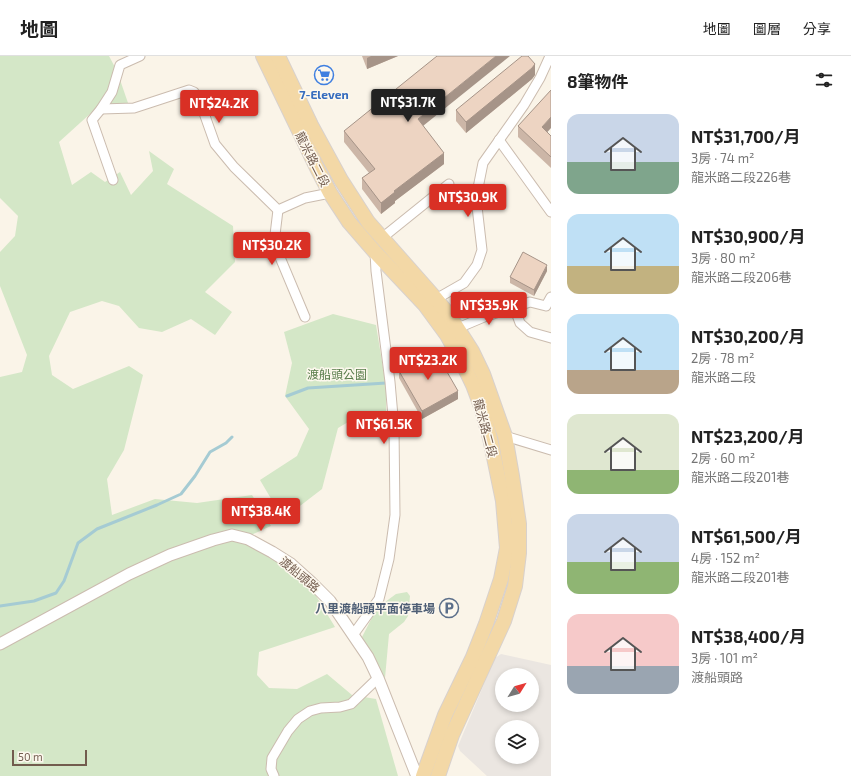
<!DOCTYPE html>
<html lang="zh-TW">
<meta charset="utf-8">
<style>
:root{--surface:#fff;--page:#f2f2f2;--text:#222;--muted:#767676;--line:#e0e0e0;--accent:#d93025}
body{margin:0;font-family:"Exo 2","Noto Sans TC",sans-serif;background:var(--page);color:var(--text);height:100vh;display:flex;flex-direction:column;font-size:15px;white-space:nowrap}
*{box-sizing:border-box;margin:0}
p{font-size:13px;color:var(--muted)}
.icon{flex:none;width:22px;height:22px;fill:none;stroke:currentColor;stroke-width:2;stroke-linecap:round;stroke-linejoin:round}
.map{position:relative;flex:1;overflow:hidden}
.details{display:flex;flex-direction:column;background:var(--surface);width:300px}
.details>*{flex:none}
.needle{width:26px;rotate:53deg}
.fabs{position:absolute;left:495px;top:612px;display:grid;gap:8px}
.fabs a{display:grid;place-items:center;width:44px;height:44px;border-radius:50%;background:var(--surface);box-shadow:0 2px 6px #0003;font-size:20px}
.scale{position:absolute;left:12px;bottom:10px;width:75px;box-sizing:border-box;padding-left:4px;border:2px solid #725c4e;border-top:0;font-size:11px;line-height:14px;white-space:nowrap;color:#725c4e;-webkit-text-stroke:3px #fdf8ee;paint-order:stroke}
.price{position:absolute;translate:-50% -34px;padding:0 9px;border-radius:4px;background:var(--accent);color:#fff;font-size:13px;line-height:26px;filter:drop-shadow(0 1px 2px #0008)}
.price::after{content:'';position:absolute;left:50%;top:24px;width:12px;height:9px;margin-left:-6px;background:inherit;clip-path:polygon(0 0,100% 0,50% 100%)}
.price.selected{background:#222;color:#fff}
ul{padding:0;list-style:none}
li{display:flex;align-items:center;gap:12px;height:100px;padding:0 16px}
li span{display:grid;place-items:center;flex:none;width:112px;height:80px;border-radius:12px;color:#555}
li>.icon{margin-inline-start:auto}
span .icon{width:48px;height:48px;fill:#fffc;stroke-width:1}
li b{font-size:17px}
h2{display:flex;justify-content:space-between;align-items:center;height:48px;padding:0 16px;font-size:17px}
header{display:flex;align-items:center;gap:24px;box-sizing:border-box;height:56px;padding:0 20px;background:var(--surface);border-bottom:1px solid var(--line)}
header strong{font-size:19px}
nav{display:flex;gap:22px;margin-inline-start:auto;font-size:14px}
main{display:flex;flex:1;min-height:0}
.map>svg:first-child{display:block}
.industrial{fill:#ebe6e1;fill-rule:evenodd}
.green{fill:#d4e7c7}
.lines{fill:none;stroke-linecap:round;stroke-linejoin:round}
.stream{stroke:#a5cbd3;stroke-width:3}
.minor-casing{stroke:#cbbcaf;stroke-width:11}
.tertiary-casing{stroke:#cbbcaf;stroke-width:13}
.primary-casing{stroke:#d8d1cd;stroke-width:16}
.minor{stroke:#fff;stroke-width:9}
.tertiary{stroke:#fff;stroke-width:11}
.primary{stroke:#f3d8a6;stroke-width:14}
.wall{fill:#ccb6a7}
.shaded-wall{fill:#a69488}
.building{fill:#edd4c2;stroke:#a69488}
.labels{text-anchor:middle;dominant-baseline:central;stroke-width:3;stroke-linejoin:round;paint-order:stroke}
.shop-label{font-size:12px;font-weight:bold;fill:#366cbe;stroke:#fdf8ee}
.street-label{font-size:12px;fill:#725c4e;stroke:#fdf8ee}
.park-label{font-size:12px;fill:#587c4a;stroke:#fdf8ee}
.service-label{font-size:12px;font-weight:bold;fill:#4e5e75;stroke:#fdf8ee;text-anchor:end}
</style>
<header>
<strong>地圖</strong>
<nav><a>地圖</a><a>圖層</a><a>分享</a></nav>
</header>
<main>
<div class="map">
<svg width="551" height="720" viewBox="0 0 551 720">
<rect width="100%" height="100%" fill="#faf4e8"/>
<path class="industrial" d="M501,598L551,609V720H487L460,695L458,690L495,602ZM502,619H532V649H502ZM502,671H532V701H502Z"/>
<g class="green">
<path d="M0,0H109L117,15L128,47L91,57L59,86L72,129L91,116L105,126L120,116L131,139L153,115L149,95L174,113L167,128L233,170L235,206L205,236L232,256L215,279L191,263L162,276L139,272L119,250L102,245L70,256L49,300L52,319L73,333L129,310L143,319L124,394L107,423L112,459L155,443L197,447L252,439L271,470L240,484L276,501L307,525L335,571L259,596L257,619L269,632L297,633L327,618L352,639L376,643L398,720H0V321L22,316L27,299L0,230V196L15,180L18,160L0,142Z"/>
<path d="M333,258L376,269L386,330V363L355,362L338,372L322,433L283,463L260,424L297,400L309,373L285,340L292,307L284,276Z"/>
<path d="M407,536L410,540L408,560L404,566L389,578L385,622L362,581L377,552L396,538Z"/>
</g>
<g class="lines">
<g class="stream">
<path d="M287,340L308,332L386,327"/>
<path d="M0,550L34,545L56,537L64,525L78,487L97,473L157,449L181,438L195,420L210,396L226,387L232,381"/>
</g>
<defs>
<g id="minor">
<path d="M101,53L134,52L189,34L194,36L199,43L215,88L234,111L278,154L305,142L330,137"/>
<path d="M499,84L551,156"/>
<path d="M113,124L92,64L101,53L112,36L120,9L140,0"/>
<path d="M278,154L274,187L305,261"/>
<path d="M382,182L449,128"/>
<path d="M436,243L464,227L477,209L482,194L476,142L483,107L524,49L540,22L550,0"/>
<path d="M514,251L520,267L530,276L551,282"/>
<path d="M458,272L484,261L530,246L546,250L551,241"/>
<path d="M505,380L551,394"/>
<path d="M353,579L379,543L389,503L395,459L394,372L390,326L376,215L375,196"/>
<path d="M274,720L271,713L272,702L288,675L298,663L310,655L321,652L340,651L351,648L378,622"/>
</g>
<path id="tertiary" d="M0,588L129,518L170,499L213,484L232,479L248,483L272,496L291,508L311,526L330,545L368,601L378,622L416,718L422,720"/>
<g id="primary">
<path d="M263,0L317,112L330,137L349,166L375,196L425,249L447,279L462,306L473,329L482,353L490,382L503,445L507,492L501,523L486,568L473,601L445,659L423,720"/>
<path d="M278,0L311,69L341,124L368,166L436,243L449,259L472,295L483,318L505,380L512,420L519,468V497L515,530L504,565L452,679L438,720"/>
</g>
</defs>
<use href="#minor" class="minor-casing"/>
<use href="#tertiary" class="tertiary-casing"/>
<use href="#primary" class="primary-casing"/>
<use href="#minor" class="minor"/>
<use href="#tertiary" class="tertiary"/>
<use href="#primary" class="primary"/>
</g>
<g class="wall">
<path d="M362,0H398L367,13Z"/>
<path d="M535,19L532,23L466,77L456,65V54Z"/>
<path d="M423,70L444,108L395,145V147L381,158L362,133V122L369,117L344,86V75Z"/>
<path d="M518,70L547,76L551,80V112L518,81Z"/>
<path d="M547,215L534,240L510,227V221Z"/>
<path d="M399,315L458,343L422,363L399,322Z"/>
</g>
<g class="shaded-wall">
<path d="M371,0H398L367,13V2Z"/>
<path d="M496,0H510L418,74V63Z"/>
<path d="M535,8V19L532,23L466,77V66Z"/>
<path d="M551,61V72L542,82V71Z"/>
<path d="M444,97V108L395,145V147L381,158V147L394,135Z"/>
<path d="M547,209V215L534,240V234Z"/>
<path d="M458,335V343L422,363V355Z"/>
</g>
<g class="building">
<path d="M437,0H496L418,63L444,97L394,135L395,136L381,147L362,122L375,113L344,75Z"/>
<path d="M522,0H528L535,8L532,12L466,66L456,54Z"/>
<path d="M551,34V61L542,71L551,80V101L518,70Z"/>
<path d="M523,196L547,209L534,234L510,221Z"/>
<path d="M435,295L458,335L422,355L399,315Z"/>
</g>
<defs>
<symbol id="supermarket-ring" viewBox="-11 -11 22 22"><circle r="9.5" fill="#fdf8ee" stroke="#3f7fe0" stroke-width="1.5"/><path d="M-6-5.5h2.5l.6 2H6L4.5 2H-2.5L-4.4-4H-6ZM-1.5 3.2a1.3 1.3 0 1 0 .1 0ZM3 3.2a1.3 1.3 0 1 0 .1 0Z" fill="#3f7fe0"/></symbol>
<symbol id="parking-ring" viewBox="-11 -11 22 22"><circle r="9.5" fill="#fdf8ee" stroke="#5c6f8a" stroke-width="1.5"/><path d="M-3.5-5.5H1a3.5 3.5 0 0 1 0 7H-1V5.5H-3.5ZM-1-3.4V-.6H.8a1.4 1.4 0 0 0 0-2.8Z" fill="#5c6f8a"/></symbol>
</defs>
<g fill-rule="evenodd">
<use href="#supermarket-ring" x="313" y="8" width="22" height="22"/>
<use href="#parking-ring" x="438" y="541" width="22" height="22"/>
</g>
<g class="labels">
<g class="shop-label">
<text x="324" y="38">7-Eleven</text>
</g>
<g class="street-label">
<text transform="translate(313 103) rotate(63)">龍米路二段</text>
<text transform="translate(486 372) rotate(75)">龍米路二段</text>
<text transform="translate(300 518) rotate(40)">渡船頭路</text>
</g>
<g class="park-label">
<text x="337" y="318">渡船頭公園</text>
</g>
<g class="service-label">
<text x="435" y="552">八里渡船頭平面停車場</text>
</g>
</g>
</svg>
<div class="fabs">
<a><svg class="needle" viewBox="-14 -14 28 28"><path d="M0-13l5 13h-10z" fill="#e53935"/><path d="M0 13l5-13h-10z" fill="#767676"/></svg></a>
<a><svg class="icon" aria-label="layers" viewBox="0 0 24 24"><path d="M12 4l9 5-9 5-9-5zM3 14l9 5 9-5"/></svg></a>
</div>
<div class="scale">50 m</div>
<b class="price selected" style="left:408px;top:67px">NT$31.7K</b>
<b class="price" style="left:219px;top:68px">NT$24.2K</b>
<b class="price" style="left:468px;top:162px">NT$30.9K</b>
<b class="price" style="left:272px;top:210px">NT$30.2K</b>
<b class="price" style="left:489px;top:270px">NT$35.9K</b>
<b class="price" style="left:428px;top:325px">NT$23.2K</b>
<b class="price" style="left:384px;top:389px">NT$61.5K</b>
<b class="price" style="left:261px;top:476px">NT$38.4K</b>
</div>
<section class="details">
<h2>8筆物件<svg class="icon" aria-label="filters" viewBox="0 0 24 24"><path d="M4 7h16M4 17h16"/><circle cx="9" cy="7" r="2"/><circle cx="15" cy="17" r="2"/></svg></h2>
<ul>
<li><span style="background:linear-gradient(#c9d6e8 60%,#7fa58c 0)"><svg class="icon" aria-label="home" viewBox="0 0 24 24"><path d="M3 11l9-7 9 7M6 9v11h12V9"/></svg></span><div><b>NT$31,700/月</b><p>3房 · 74 m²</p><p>龍米路二段226巷</p></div></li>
<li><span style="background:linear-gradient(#bfe0f5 65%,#c2b280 0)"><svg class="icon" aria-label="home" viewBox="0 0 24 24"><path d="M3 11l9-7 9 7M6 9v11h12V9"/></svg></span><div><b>NT$30,900/月</b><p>3房 · 80 m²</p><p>龍米路二段206巷</p></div></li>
<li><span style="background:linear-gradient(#bfe0f5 70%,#b9a48a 0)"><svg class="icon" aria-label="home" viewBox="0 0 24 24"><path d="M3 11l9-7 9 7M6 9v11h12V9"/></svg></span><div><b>NT$30,200/月</b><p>2房 · 78 m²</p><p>龍米路二段</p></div></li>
<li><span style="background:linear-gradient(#dfe7d0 70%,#8fb573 0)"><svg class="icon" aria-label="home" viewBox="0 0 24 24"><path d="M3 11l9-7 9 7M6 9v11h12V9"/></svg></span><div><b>NT$23,200/月</b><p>2房 · 60 m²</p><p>龍米路二段201巷</p></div></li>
<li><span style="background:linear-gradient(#c9d6e8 60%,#8fb573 0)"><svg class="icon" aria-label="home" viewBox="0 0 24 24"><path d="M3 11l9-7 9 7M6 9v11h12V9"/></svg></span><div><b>NT$61,500/月</b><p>4房 · 152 m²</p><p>龍米路二段201巷</p></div></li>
<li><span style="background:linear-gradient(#f6c9c9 65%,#9aa5b1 0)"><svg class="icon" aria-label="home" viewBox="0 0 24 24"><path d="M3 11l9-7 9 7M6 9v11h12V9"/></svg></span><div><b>NT$38,400/月</b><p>3房 · 101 m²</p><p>渡船頭路</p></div></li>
</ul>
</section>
</main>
